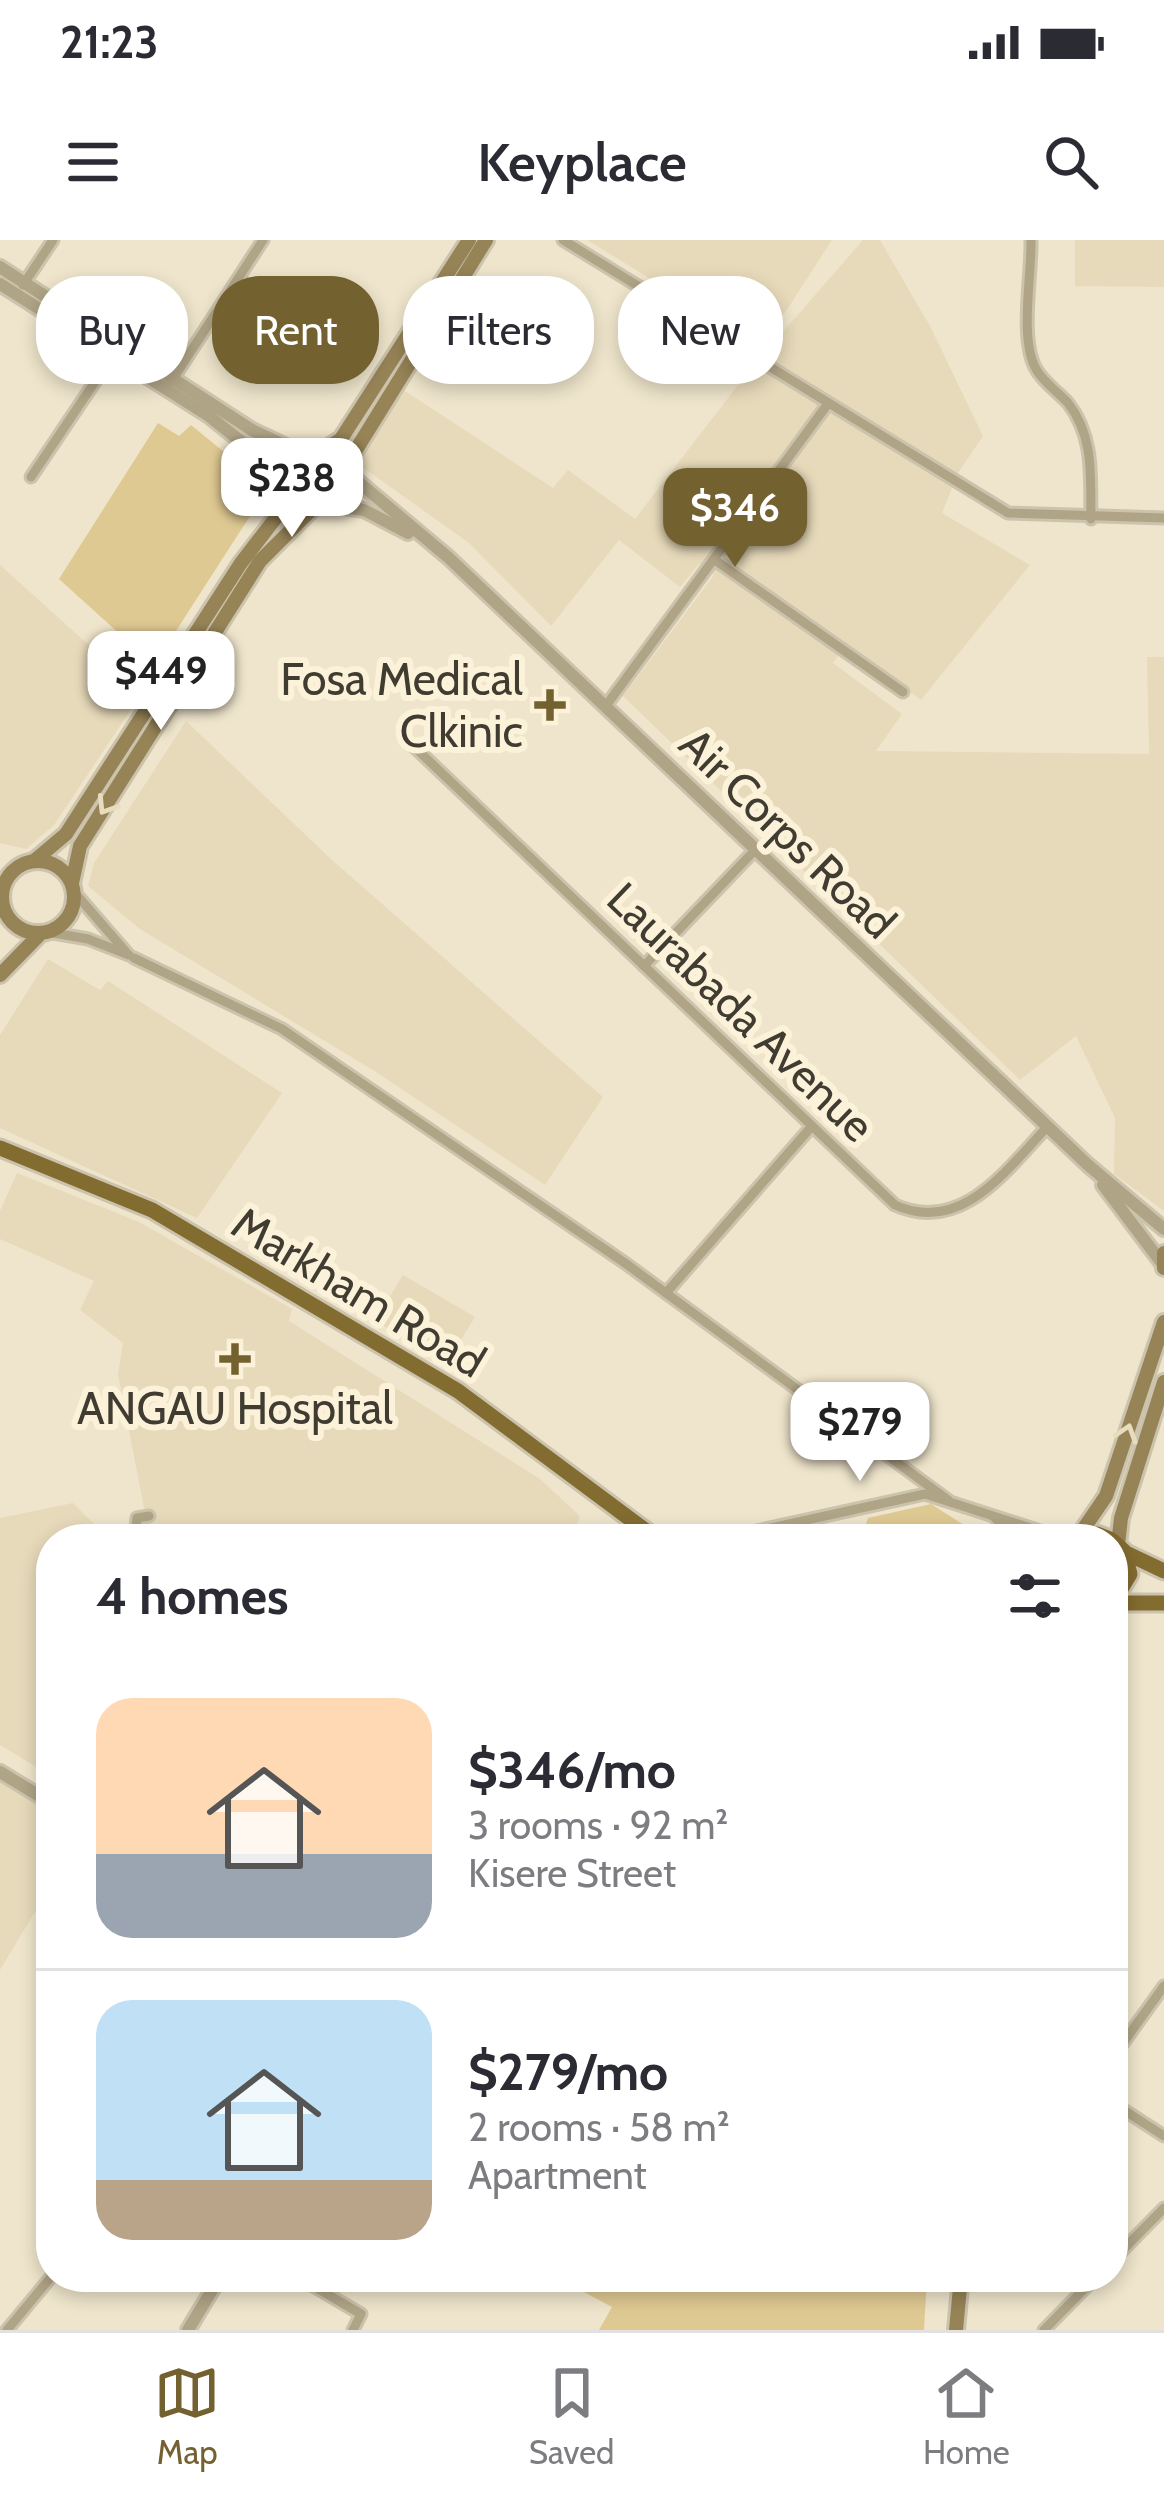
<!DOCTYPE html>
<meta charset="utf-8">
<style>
:root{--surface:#fff;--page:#f7f7f7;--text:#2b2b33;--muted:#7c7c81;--line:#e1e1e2;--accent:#746130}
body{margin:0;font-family:Cabin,sans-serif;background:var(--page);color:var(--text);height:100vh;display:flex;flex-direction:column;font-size:45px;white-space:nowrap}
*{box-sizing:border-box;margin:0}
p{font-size:39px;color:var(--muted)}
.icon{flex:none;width:66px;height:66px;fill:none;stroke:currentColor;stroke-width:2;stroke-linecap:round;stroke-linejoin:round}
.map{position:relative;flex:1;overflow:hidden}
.drawer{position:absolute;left:36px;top:1284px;width:1092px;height:768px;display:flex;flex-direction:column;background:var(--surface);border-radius:48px;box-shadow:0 6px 18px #0003}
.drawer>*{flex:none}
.hud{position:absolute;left:36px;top:36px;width:1092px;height:108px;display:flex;gap:24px}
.price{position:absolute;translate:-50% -102px;padding:0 27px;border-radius:24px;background:#fff;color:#222;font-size:39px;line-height:78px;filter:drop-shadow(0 3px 6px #0008)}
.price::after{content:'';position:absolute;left:50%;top:72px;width:36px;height:27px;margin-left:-18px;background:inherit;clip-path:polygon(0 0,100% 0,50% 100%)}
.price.on{background:var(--accent);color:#fff}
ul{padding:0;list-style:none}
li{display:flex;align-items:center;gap:36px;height:300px;padding:0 60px}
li+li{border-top:3px solid var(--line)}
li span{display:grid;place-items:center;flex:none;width:336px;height:240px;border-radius:36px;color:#555}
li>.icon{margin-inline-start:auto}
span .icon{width:144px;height:144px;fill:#fffc;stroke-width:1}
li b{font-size:51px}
h2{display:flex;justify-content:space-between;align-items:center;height:144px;padding:0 60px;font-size:51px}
.pill{padding:0 42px;border-radius:48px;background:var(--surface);box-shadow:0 6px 18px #0003;font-size:42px;line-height:108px}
.pill.on{background:var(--accent);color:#fff}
.status{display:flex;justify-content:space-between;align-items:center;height:84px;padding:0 60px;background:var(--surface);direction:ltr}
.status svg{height:33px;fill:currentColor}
header{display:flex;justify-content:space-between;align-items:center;height:156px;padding:0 60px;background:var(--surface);font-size:54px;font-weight:600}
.tabs{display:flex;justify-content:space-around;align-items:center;height:168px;border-top:3px solid var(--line);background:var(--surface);font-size:33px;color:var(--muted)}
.tabs a{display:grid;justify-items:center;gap:6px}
.tabs .on{color:var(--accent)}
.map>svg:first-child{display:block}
.built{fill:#e7daba}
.green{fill:#dfc993}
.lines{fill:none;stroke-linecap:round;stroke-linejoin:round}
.minor-casing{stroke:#ccc3ad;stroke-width:15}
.tertiary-casing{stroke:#ccc3ad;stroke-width:18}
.secondary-casing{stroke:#ccc3ad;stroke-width:20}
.primary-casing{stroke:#ccc3ad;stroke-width:21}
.minor{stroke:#b0a486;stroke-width:9}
.tertiary{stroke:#b0a486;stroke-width:12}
.secondary{stroke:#968356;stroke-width:14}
.primary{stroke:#836c30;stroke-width:15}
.oneway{stroke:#e8dcbf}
.poi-dot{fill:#746130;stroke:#fcf2d9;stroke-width:4.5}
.labels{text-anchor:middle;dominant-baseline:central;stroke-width:12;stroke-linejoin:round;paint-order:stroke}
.poi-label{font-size:45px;fill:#403c32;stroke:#fcf2d9;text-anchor:end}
.street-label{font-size:45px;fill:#403c32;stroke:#fcf2d9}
</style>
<div class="status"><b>21:23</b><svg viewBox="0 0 49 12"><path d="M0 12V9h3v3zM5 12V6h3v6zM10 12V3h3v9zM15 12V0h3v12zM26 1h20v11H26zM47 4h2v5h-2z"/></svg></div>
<header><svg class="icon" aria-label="menu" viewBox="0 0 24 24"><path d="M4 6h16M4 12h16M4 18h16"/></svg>Keyplace<svg class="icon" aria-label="search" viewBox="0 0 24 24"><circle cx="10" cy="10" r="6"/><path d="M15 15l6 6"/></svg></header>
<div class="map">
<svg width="1164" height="2090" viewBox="0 0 1164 2090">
<rect width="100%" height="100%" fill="#efe5cc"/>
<g class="built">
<path d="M587,0H832L766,102L755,103Z"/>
<path d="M863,0H880L931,88L983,196L958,233L942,273L1030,325L921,460L847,404L833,423L902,474L876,511L1149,514L1147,417H1164V971L1114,934L1115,878L1076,796L1020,840L623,456L714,335L699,324L680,347L619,300L551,386L469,303L358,224L402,149L553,248L568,230L635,279L748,132Z"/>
<path d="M1075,0H1164V47L1075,46Z"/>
<path d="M0,325L142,453L54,585L26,609L0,603Z"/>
<path d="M186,481L332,620L603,857L545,945L376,832L140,689L88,646L94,623Z"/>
<path d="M48,719L100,750L108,741L282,853L197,978L0,888V795Z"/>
<path d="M17,933L139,982L292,1069L289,1081L540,1239L580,1276L572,1299H150L118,1134L123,1103L80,1070L94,1041L0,999V971Z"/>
<path d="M403,1035L475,1077L447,1122L375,1081Z"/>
<path d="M73,1263L109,1299H51V1527L43,1531L0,1505V1278Z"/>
<path d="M0,1540L51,1570V1645L0,1730Z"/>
</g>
<g class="green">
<path d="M158,183L179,196L191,185L268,248L154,425L59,339Z"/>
<path d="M931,1264L986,1299H861L868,1278Z"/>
<path d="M556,2037H927L924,2090H599L612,2067Z"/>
</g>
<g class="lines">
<defs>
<g id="minor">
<path d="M563,0L1008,273L1164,278"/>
<path d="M1031,0C1032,34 1019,99 1036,129C1043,142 1058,152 1068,163C1095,198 1090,237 1091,279"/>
<path d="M23,45L53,0"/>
<path d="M171,142L263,0"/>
<path d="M31,237L115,112"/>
<path d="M715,320L903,452"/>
<path d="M605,467L827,165"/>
<path d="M406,499L895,965C962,995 1007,929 1048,886"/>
<path d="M75,653L126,712"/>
<path d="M48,692L88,699L129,715"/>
<path d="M134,718L282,789L625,1023L948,1260"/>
<path d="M644,726L754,611"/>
<path d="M666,1053L812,886"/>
<path d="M995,1278L1016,1299"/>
<path d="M135,1299L137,1278L149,1276"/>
<path d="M720,1299L925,1254L1065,1299"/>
<path d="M1113,1817L1164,1746"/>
<path d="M1113,1863L1164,1896"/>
<path d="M1113,2020L1164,1968"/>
<path d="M298,2037L361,2074L353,2090"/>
<path d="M7,2090L51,2037"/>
<path d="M1044,2090L1096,2037"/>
</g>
<g id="tertiary">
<path d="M0,27L252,190L309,217"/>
<path d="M0,44L209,176L298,247"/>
<path d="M349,234L449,318L1088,925L1164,989"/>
<path d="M332,265L364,270L408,293"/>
<path d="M1103,945L1164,1026"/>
<path d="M0,1532L51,1563"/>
<path d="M188,2090L220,2037"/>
</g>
<g id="secondary">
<circle cx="323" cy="240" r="26"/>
<path d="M318,214L341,199L469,0"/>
<path d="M346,226L486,0"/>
<circle cx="38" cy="657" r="36"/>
<path d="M34,621L66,594L241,323L298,249"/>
<path d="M72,643L80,606L260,321L316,265"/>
<path d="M0,735L41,693"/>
<path d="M1164,1013V1028"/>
<path d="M1078,1297L1106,1256L1164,1082"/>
<path d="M1118,1305L1121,1278L1164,1142"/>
<path d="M956,2090L961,2037"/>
</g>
<g id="primary">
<path d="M0,908L152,970L458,1151L657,1299"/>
<path d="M1074,1299L1097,1294L1110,1299"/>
<path d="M1113,1301L1124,1311L1130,1334L1113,1362"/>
<path d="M1126,1313L1164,1331"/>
<path d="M1113,1363H1164"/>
</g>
</defs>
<use href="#minor" class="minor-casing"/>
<use href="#tertiary" class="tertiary-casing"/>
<use href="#secondary" class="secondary-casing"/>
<use href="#primary" class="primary-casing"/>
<use href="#minor" class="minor"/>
<use href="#tertiary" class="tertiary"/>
<use href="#secondary" class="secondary"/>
<use href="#primary" class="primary"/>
</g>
<defs><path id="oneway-chevron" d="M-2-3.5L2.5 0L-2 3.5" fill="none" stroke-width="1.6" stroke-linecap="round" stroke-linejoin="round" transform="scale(3)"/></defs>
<g class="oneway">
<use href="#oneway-chevron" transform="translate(106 566) rotate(122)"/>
<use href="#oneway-chevron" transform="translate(1127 1193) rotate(-72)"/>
</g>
<g class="poi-dot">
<path d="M544 447h12v12h12v12h-12v12h-12v-12h-12v-12h12z"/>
<path d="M229 1101h12v12h12v12h-12v12h-12v-12h-12v-12h12z"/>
</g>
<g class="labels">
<g class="poi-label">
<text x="523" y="439">Fosa Medical<tspan x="523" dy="52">Clkinic</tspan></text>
<text x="235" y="1168" text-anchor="middle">ANGAU Hospital</text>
</g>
<g class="street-label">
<text transform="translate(788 593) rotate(44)">Air Corps Road</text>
<text transform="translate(741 772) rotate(44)">Laurabada Avenue</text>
<text transform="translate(359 1052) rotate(31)">Markham Road</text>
</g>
</g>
</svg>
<b class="price" style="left:292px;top:300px">$238</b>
<b class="price on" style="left:735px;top:330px">$346</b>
<b class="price" style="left:161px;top:493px">$449</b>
<b class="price" style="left:860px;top:1244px">$279</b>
<div class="hud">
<a class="pill">Buy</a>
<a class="pill on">Rent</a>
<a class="pill">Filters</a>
<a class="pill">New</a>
</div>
<section class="drawer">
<h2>4 homes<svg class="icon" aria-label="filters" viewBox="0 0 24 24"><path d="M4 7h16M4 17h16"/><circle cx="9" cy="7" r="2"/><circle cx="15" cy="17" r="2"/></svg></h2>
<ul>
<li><span style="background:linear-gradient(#ffd9b3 65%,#9aa5b1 0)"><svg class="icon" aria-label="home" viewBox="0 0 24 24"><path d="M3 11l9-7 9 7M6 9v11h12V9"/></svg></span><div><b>$346/mo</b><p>3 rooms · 92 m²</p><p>Kisere Street</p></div></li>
<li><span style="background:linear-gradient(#bfe0f5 75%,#b9a48a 0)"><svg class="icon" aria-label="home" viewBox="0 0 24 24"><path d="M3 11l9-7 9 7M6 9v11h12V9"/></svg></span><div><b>$279/mo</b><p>2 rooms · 58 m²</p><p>Apartment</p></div></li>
</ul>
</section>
</div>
<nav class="tabs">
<a class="on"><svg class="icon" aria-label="map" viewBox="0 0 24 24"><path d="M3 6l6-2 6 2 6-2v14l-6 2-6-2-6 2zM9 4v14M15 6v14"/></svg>Map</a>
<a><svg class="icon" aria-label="saved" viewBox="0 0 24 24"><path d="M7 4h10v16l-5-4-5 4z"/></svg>Saved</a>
<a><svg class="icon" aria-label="home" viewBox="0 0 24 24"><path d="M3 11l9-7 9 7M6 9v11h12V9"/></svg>Home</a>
</nav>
